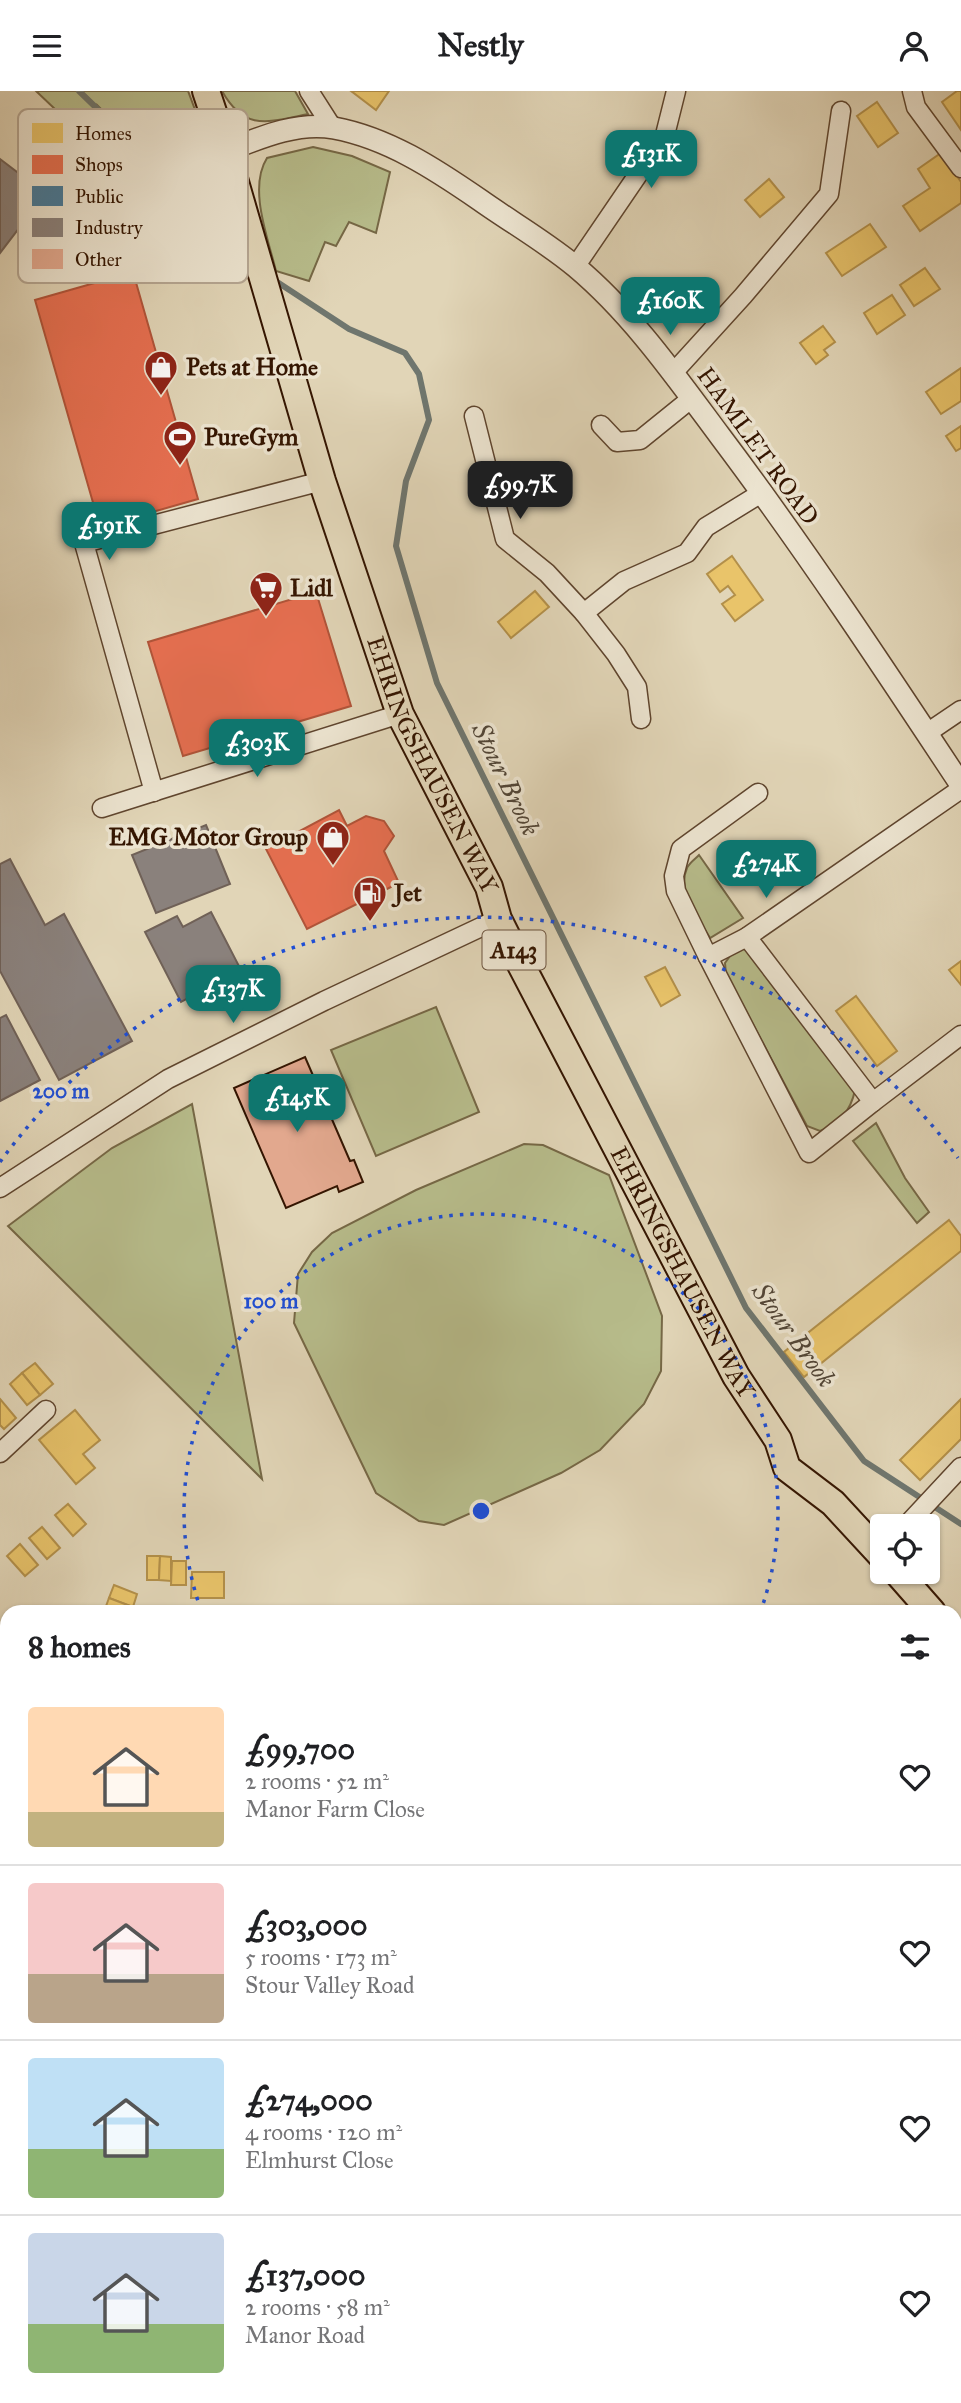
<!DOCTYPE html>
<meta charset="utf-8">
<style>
:root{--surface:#fff;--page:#f6f6f6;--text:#202124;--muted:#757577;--line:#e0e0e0;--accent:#0f766e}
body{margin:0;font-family:"IM FELL Great Primer",serif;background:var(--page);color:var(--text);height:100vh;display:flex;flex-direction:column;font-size:26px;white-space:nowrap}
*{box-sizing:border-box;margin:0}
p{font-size:23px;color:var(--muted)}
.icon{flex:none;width:38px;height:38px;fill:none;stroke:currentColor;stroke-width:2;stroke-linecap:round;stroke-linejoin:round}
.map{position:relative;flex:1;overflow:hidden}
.sheet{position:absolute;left:0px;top:1514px;width:962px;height:800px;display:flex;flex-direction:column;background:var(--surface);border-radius:21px 21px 0 0;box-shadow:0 2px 5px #0004}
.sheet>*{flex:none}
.buttons{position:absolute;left:870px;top:1423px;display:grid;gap:14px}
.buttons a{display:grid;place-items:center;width:70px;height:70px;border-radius:7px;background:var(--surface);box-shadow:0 2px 5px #0004;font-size:35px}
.price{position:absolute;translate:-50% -60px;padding:0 16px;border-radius:14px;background:var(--accent);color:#fff;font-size:23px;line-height:46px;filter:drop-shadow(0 2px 4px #0008)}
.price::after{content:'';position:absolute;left:50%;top:42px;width:21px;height:16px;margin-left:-10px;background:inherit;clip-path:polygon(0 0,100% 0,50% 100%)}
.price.selected{background:#222;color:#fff}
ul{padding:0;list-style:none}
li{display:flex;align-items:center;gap:21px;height:175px;padding:0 28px}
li+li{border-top:2px solid var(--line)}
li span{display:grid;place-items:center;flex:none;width:196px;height:140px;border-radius:7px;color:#555}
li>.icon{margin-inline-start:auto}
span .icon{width:84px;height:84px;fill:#fffc;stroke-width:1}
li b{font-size:30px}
h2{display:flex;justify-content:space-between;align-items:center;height:84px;padding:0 28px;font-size:30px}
header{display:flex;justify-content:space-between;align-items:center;height:91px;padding:0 28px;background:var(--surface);font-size:32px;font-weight:800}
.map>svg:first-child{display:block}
.green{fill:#b7bc8b;stroke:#766846;stroke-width:2}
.homes{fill:#e9c46a;stroke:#b3904a;stroke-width:2}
.shops{fill:#e76f51;stroke:#b15439;stroke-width:2}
.public{fill:#457b9d;stroke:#405c6e;stroke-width:2}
.industry{fill:#8a817c;stroke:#706157;stroke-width:2}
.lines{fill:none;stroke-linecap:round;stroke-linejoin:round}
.stream{stroke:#6f766e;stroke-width:6}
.building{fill:#e2a88e;stroke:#341501;stroke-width:2}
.minor-casing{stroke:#5f452e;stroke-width:21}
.tertiary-casing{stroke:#5f452e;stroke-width:24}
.primary-casing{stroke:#341501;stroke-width:30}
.minor{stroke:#ece4d0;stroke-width:18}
.tertiary{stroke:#ece4d0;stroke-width:21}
.primary{stroke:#e1d5b7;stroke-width:26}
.ring{fill:none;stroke:#1d4ed8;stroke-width:3.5;stroke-dasharray:3.5 7}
.labels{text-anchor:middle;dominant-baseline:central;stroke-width:7;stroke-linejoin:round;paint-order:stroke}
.shield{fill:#ece4d0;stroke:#6b533f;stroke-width:2}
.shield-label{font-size:23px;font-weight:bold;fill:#341501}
.poi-label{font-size:24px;font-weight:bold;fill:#341501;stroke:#ece4d0;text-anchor:start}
.street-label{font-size:24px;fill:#341501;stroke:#ece4d0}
.water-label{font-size:26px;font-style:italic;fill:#524637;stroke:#ece4d0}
.key{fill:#ece4d0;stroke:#b5a692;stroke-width:2}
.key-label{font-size:19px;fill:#341501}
.centre{fill:#1d4ed8;stroke:#ece4d0;stroke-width:3.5}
.ring-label{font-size:21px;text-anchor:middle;font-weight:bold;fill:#1d4ed8;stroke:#ece4d0;stroke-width:7;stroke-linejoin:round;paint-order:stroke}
</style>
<header><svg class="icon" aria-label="menu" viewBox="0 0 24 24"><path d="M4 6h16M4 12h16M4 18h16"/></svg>Nestly<svg class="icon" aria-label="person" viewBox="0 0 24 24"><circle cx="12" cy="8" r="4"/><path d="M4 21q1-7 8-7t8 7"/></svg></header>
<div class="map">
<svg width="961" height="2312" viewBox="0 0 961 2312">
<rect width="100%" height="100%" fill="#e1d5b7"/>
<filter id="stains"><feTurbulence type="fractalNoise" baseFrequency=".00286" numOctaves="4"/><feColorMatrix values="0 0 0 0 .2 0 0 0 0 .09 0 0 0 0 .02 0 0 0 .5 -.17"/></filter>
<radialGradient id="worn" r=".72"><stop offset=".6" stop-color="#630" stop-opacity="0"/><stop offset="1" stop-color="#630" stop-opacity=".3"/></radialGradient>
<g class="green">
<path d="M36,0H188L206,48V56L203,65L150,80L107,24L96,13L139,76L129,80L121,90L78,40Z"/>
<path d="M222,0H295L308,23C268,31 245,41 222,0Z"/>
<path d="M313,56L352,65L390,81L376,142L349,131L336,155L325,151L309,190L276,180C268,147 248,97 267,67Z"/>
<path d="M699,764L743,827L710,847C698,827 676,801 687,777C689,772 695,768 699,764Z"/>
<path d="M735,858H746L855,999C851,1019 839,1034 820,1040L807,1035L726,883L725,872Z"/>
<path d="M436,916L479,1021L376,1065L331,959Z"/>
<path d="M192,1013L262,1388L8,1135L112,1057Z"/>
<path d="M876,1032L905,1087L929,1121L917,1132L853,1050Z"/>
<path d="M524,1053L543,1054L609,1084L662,1225L661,1280L644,1313L600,1359L561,1382L444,1434L419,1430L376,1402L294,1232L298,1183L312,1161L332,1142L416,1099Z"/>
<path d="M956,1751L961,1757V1986L956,1991Z"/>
<path d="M0,1781L7,1785V1834L0,1829Z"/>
<path d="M7,2258V2306L95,2307L91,2312H0V2269Z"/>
<path d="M654,2307H721L726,2312H658Z"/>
</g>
<g class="homes">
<path d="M351,0H389L376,19Z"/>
<path d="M957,0H961V39L942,11Z"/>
<path d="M877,11L898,42L878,56L857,25Z"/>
<path d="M941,62L961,91V112L920,140L903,115L930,97L918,78Z"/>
<path d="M769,88L784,106L760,126L745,109Z"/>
<path d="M870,133L886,156L842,185L826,162Z"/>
<path d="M925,177L940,198L914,215L900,194Z"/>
<path d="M892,204L905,224L877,243L864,222Z"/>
<path d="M823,235L835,251L824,259L828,264L816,273L800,252Z"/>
<path d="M961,277V310L941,323L926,301Z"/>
<path d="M961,335V357L956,360L946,345Z"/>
<path d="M732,465L763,509L735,530L722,513L735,504L728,495L720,501L707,483Z"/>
<path d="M535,500L549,516L511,547L498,531Z"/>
<path d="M961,870V894L949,879Z"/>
<path d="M665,876L680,904L661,915L645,886Z"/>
<path d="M856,905L897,960L877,975L836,920Z"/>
<path d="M949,1129L961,1145V1160L804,1286L784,1261Z"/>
<path d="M35,1272L53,1293L40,1304L22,1282Z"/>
<path d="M22,1282L40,1304L27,1314L10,1293Z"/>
<path d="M0,1308L16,1327L4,1338L0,1334Z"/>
<path d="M961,1308V1348L920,1389L900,1369Z"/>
<path d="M75,1319L100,1349L83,1363L95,1377L76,1393L39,1349Z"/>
<path d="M68,1413L86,1433L73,1445L55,1424Z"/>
<path d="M42,1436L60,1457L47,1468L29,1447Z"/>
<path d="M20,1453L38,1474L25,1485L7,1465Z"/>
<path d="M147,1465H160L159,1489H147Z"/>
<path d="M160,1465L171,1466V1490L159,1489Z"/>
<path d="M172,1470H186V1494H171Z"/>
<path d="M192,1481H224V1507H191Z"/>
<path d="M114,1494L137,1503L133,1516L109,1507Z"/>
<path d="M109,1507L133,1516L131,1521H113L105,1518Z"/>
<path d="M0,1740L7,1745V1777L0,1773Z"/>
<path d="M0,1997L7,2001V2029L0,2024Z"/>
<path d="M0,2145L7,2149V2172L0,2167Z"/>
<path d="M0,2197L7,2201V2219L0,2230Z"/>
<path d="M121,2306H145L142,2312H118Z"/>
<path d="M415,2306H454L458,2312H420Z"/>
<path d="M595,2306H623L627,2312H599Z"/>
<path d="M729,2306H768L773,2312H733Z"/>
<path d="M929,2306H953L946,2312H934Z"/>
</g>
<g class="shops">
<path d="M133,181L198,408L100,436L35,209Z"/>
<path d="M316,501L351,615L183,665L148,551Z"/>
<path d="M339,719L347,735L366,725L384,730L394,745L384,760L399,792L307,838L266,758Z"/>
</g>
<g class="public">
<path d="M961,1679V1744L956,1738V1684Z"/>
<path d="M961,2023V2046L956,2040V2029Z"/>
<path d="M961,2046V2070L956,2064V2052Z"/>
<path d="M961,2075V2119L956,2114V2080Z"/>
</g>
<g class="industry">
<path d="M0,68L63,116L37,149L20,136L0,162Z"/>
<path d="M206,734L230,793L156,822L132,764Z"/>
<path d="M10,768L45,834L64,823L132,950L59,989L0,880V773Z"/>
<path d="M211,821L241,879L181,911L145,841L177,825L183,836Z"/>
<path d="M6,924L40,989L0,1010V927Z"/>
</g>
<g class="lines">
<g class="stream">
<path d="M79,0L112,32L173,119L250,174"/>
<path d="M271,187L349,238L405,262L419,283L429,329L406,390L396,455L437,592L746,1217L864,1370L961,1433"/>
</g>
</g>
<path class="building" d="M305,966L350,1070L354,1069L363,1091L339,1101L337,1095L286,1117L234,997Z"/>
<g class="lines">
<defs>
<g id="minor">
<path d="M309,0L332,36"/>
<path d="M912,0L916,16L961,77"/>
<path d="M575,176L665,44L676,0"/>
<path d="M673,282L743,205L829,103L841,20"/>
<path d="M474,325L505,448L547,482L584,522"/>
<path d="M601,334L617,351L640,349L692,307"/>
<path d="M641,628L637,596L616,563L584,522L624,490L687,462L706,436L763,401"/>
<path d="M927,642L961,619"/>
<path d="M154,701L84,452L322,390"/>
<path d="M758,702L681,758L674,785L676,800L708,866L747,846L961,698"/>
<path d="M102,717L400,623"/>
<path d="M747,846L873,1011L961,944"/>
<path d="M708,866L809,1062L873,1011"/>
<path d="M0,1097L168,988L324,910L498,828"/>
<path d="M0,1362L46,1319"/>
<path d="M906,1435L961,1376"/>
<path d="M0,1878L7,1867"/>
<path d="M0,1938L7,1942"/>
<path d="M529,2306L534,2312"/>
<path d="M882,2306L886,2312"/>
</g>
<g id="tertiary">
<path d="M226,60C259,47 298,30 334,37C388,47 435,78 480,109C511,131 546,151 576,176C632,223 676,286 720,345C805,458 883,576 961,694"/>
<path d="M0,2073L7,2078"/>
<path d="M367,2306L374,2312"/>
</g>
<g id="primary">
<path id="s1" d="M206,0L226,60L322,390L400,623L489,796L498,828L518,868L736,1285L778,1349L787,1377L833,1412L882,1465"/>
<path d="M896,1480L932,1521"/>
<path d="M956,1548L961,1554"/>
</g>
</defs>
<use href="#minor" class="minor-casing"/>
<use href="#tertiary" class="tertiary-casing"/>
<use href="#primary" class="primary-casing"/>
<use href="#minor" class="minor"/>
<use href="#tertiary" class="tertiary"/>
<use href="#primary" class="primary"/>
</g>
<g class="ring">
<path d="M201 1519A297 297 0 1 1 761 1519"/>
<path d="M0 1071A594 594 0 0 1 958 1067"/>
</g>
<defs>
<symbol id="shop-pin" viewBox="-11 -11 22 30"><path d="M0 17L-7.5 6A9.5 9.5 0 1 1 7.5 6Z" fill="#8f2418" stroke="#ece4d0"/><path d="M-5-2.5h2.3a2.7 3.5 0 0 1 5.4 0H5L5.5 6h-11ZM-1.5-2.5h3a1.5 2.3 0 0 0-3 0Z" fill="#fff"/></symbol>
<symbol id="stadium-pin" viewBox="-11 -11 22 30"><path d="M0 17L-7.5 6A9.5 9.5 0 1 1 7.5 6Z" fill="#8f2418" stroke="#ece4d0"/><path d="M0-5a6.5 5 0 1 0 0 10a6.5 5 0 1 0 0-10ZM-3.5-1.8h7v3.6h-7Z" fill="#fff"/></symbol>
<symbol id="supermarket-pin" viewBox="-11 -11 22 30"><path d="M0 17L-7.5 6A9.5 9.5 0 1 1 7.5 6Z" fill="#8f2418" stroke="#ece4d0"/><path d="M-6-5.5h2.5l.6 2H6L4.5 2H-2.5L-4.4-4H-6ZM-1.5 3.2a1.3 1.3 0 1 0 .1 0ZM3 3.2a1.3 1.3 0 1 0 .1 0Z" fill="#fff"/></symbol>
<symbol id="fuel-pin" viewBox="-11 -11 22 30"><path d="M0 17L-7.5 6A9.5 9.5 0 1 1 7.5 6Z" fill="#8f2418" stroke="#ece4d0"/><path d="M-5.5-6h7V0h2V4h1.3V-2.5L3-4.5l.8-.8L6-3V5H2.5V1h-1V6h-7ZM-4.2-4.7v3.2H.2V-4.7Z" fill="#fff"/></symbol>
</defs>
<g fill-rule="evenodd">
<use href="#shop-pin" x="142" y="257" width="38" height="52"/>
<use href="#stadium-pin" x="161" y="327" width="38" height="52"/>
<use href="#supermarket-pin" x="247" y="478" width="38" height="52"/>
<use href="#shop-pin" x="314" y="727" width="38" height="52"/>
<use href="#fuel-pin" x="351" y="783" width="38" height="52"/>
</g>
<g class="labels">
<rect class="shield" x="482.5" y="839.5" width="63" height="39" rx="5"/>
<g class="shield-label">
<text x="514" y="859">A143</text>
</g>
<g class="poi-label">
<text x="186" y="276">Pets at Home</text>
<text x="204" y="346">PureGym</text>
<text x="290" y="497">Lidl</text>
<text x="308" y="746" text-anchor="end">EMG Motor Group</text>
<text x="394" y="802">Jet</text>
</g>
<g class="street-label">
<text transform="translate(758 355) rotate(54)">HAMLET ROAD</text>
<text stroke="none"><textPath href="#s1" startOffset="712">EHRINGSHAUSEN WAY</textPath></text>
<text stroke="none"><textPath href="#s1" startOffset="1279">EHRINGSHAUSEN WAY</textPath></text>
</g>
<g class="water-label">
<text transform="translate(506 688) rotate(64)">Stour Brook</text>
<text transform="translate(794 1244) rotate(54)">Stour Brook</text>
</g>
</g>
<rect x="18" y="18" width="230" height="174" rx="10" class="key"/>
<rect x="32" y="32" width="31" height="20" fill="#e9c46a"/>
<rect x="32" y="64" width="31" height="19" fill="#e76f51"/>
<rect x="32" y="95" width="31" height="20" fill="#457b9d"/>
<rect x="32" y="127" width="31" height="19" fill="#8a817c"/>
<rect x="32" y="158" width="31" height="20" fill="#e2a88e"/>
<g class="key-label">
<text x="75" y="49">Homes</text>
<text x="75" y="80">Shops</text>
<text x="75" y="112">Public</text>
<text x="75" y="143">Industry</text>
<text x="75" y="175">Other</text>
</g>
<circle cx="481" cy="1420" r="10" class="centre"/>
<g class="ring-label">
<text x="61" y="1007">200 m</text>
<text x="271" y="1217">100 m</text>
</g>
<rect width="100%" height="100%" filter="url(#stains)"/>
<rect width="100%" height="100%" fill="url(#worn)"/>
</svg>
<div class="buttons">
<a><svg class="icon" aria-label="locate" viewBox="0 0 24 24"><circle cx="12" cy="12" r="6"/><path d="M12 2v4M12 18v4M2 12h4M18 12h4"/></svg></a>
</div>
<b class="price" style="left:651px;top:99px">£131K</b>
<b class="price" style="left:670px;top:246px">£160K</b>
<b class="price selected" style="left:520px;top:430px">£99.7K</b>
<b class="price" style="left:109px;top:471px">£191K</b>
<b class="price" style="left:257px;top:688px">£303K</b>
<b class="price" style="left:766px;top:809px">£274K</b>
<b class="price" style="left:233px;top:934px">£137K</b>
<b class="price" style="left:297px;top:1043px">£145K</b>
<section class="sheet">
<h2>8 homes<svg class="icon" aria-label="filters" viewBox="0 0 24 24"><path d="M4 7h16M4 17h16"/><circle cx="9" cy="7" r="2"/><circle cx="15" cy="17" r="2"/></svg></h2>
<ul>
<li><span style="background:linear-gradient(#ffd9b3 75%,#c2b280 0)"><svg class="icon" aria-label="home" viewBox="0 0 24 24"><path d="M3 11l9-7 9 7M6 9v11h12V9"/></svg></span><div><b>£99,700</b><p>2 rooms · 52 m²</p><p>Manor Farm Close</p></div><svg class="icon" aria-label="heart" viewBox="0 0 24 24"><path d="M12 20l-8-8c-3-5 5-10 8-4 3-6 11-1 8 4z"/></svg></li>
<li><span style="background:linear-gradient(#f6c9c9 65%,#b9a48a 0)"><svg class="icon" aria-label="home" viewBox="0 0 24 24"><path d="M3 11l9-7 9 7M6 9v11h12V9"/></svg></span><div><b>£303,000</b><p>5 rooms · 173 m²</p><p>Stour Valley Road</p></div><svg class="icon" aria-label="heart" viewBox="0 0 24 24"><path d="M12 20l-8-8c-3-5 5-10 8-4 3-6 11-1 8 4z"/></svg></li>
<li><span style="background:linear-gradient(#bfe0f5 65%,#8fb573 0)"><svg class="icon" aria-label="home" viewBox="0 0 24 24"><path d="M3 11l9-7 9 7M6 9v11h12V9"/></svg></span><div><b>£274,000</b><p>4 rooms · 120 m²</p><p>Elmhurst Close</p></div><svg class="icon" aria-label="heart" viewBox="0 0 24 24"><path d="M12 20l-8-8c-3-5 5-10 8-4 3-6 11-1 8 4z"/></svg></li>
<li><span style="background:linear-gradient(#c9d6e8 65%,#8fb573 0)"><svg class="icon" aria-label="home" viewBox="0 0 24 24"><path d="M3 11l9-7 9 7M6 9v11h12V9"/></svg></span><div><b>£137,000</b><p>2 rooms · 58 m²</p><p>Manor Road</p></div><svg class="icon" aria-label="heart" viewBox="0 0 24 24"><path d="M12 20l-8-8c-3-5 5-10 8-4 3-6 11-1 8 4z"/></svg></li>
</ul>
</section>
</div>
